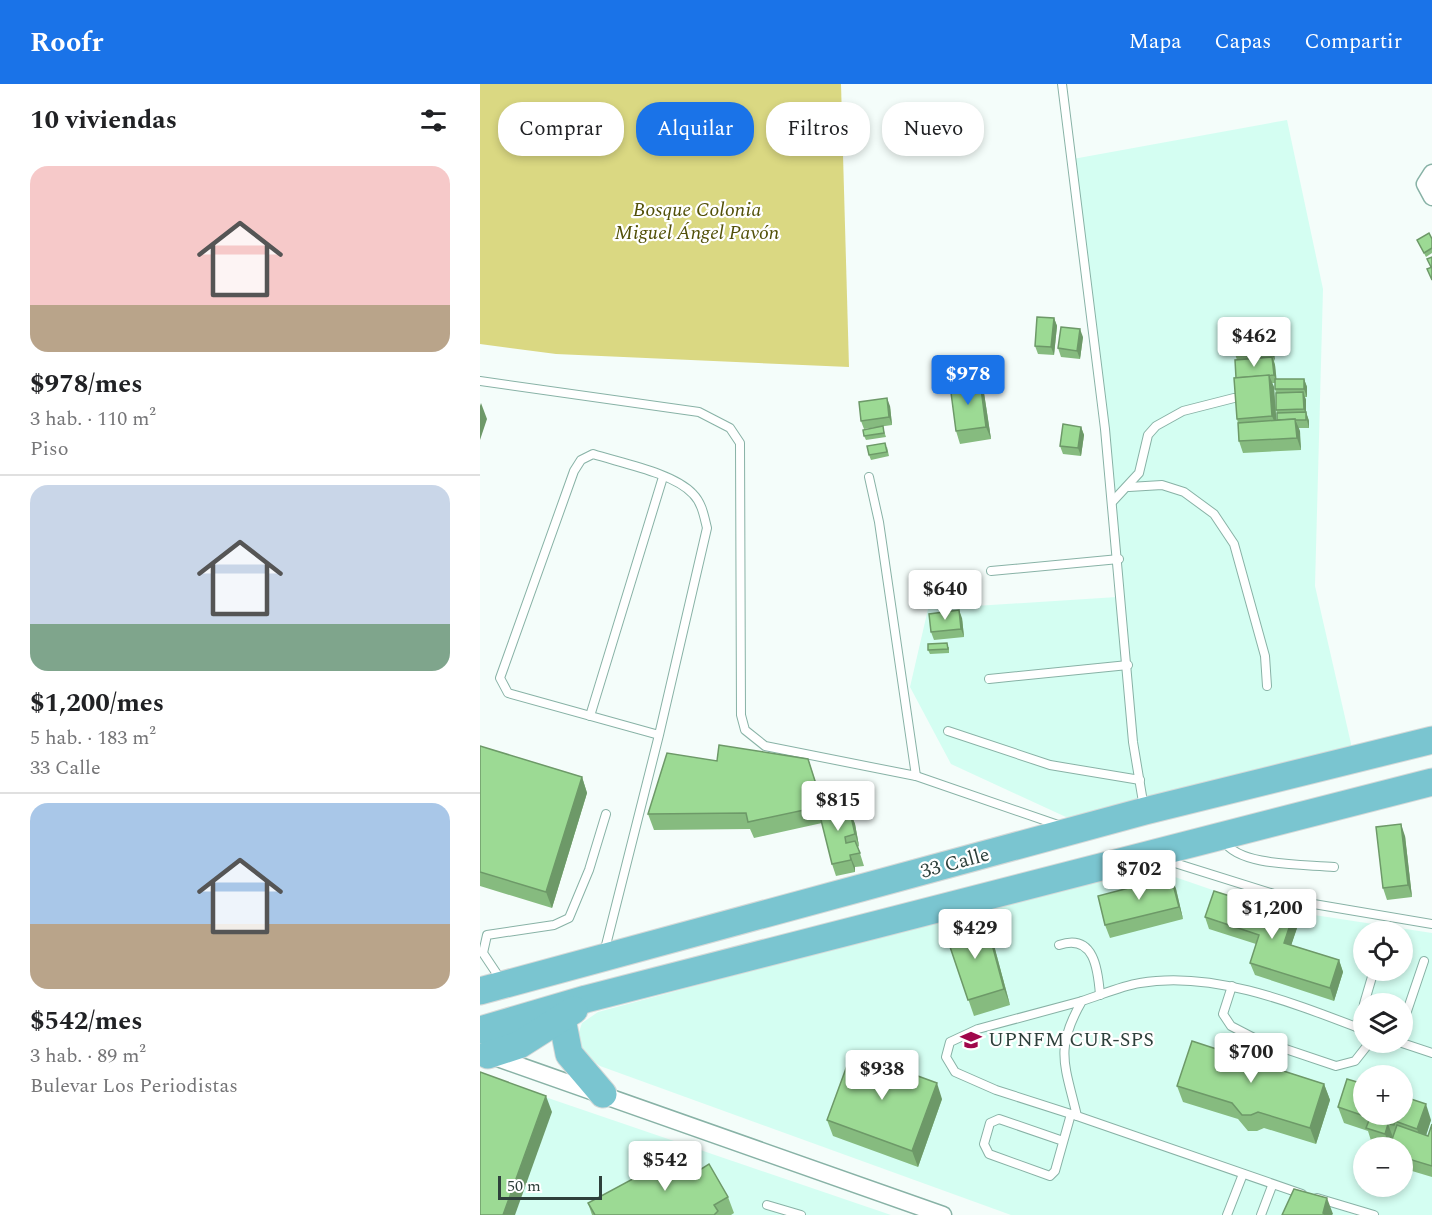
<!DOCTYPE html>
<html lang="es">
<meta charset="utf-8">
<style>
:root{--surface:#fff;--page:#f2f2f2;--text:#202124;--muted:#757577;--line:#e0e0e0;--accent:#1a73e8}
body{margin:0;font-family:Spectral,serif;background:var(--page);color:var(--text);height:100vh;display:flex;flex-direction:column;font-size:22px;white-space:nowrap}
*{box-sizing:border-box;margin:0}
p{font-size:20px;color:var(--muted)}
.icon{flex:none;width:33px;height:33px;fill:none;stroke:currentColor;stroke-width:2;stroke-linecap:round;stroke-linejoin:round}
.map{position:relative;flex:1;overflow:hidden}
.sheet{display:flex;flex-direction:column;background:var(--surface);width:480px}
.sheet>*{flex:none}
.top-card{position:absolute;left:18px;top:18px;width:570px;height:54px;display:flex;gap:12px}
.fabs{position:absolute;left:873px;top:837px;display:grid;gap:12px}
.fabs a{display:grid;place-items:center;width:60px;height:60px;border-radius:50%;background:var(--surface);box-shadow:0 3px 9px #0003;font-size:30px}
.scale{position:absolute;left:18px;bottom:15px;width:104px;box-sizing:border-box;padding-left:6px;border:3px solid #2e403b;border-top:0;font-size:16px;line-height:21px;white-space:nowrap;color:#2e403b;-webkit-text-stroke:4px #fff;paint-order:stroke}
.price{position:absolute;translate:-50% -51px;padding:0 14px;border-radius:6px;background:#fff;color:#222;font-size:20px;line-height:39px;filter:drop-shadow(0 2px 3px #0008)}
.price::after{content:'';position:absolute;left:50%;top:36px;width:18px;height:14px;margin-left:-9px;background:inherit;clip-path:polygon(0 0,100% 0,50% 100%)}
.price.active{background:var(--accent);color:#fff}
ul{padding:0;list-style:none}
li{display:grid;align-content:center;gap:12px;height:318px;padding:0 30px}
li+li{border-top:2px solid var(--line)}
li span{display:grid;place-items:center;height:186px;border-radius:18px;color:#555}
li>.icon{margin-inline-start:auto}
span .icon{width:108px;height:108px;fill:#fffc;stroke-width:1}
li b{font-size:26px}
h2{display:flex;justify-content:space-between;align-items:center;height:72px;padding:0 30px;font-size:26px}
.tag{padding:0 21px;border-radius:24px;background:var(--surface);box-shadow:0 3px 9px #0003;font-size:21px;line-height:54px}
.tag.active{background:var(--accent);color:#fff}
header{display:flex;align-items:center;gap:36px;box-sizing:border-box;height:84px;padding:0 30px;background:var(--accent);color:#fff}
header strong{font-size:28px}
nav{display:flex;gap:33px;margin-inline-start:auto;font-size:21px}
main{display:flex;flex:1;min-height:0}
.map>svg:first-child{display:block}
.built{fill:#d4fef2;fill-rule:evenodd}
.green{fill:#dad882}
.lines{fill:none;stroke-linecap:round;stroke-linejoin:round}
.service-casing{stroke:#88b2a6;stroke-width:10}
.minor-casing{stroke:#88b2a6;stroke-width:19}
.primary-casing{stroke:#d5d9d8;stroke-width:29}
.service{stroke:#fff;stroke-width:8}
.minor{stroke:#fff;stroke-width:16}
.primary{stroke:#7ac5d0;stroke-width:27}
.wall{fill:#86bb7f;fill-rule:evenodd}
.shaded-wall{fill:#6d9968}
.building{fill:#9cda94;stroke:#6d9968;stroke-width:1.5}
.labels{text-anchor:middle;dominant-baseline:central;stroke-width:4.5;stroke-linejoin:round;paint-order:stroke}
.park-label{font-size:20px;font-style:italic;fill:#525008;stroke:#fff}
.street-label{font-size:20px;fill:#2e403b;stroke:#fff}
.poi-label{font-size:20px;fill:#2e403b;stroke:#fff;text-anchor:start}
</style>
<header>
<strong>Roofr</strong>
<nav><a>Mapa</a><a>Capas</a><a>Compartir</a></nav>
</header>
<main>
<section class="sheet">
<h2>10 viviendas<svg class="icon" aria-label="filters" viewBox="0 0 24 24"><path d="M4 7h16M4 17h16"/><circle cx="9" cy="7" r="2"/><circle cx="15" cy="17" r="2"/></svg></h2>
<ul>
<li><span style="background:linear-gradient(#f6c9c9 75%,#b9a48a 0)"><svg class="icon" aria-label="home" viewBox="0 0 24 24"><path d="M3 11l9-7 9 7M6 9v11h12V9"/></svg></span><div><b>$978/mes</b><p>3 hab. · 110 m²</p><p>Piso</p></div></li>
<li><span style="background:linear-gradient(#c9d6e8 75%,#7fa58c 0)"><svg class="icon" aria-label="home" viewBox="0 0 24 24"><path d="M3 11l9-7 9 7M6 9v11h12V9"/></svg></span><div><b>$1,200/mes</b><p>5 hab. · 183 m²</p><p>33 Calle</p></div></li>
<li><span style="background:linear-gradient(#a9c7e8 65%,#b9a48a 0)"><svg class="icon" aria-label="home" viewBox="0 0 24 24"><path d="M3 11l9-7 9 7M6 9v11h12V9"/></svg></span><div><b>$542/mes</b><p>3 hab. · 89 m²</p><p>Bulevar Los Periodistas</p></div></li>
</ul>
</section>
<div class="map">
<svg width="952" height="1131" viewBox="0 0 952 1131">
<rect width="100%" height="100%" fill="#f4fdfa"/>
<g class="built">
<path d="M807,36L843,205L835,502L872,664L612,745L471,680L430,603L448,525L637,513L620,315L593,75Z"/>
<path d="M663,782L782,823L952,849V1131H531L120,982L101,969L97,954L102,939L118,928ZM884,848H922V886H884ZM884,920H922V958H884ZM884,992H922V1030H884ZM884,1064H922V1102H884Z"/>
<path d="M0,989L71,1015L411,1131H0Z"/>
</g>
<path class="green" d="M0,0H361L369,283L76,270L0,260Z"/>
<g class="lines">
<defs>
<g id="service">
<path d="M582,0L625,345L653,658L664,724"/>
<path d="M0,297L219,328L250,344L260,359L261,631L265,646L285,662L436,692L581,742"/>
<path d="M389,393L399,438L436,692"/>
<path d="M649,403L682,401L704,408L734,430L754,460L785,572L787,602"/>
<path d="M633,417L659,389L668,351L676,342L703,327L754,314"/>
<path d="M511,487L639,475"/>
<path d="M509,595L648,581"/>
<path d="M110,632L183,393"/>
<path d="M468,647L570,681L660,696"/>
<path d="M744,757C759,783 826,780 854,783"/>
<path d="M682,775L816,817L952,840"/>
<path d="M579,861C614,849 618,885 620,911"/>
<path d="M124,869L179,651L227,444C224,432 222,419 213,410C194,389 141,379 113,370L101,376L94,387L20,594L28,609L179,651"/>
<path d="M21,896L3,869L7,851L74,841L89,834L109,786L126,730"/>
<path d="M752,902L743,930L751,942L776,955L856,982L875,977L890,958"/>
<path d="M884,920L894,886"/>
<path d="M922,942L944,877"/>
<path d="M876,943L884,921"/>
<path d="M919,958L952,969"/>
<path d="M597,1032L516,1006L475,988L466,973L470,958L498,945L602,917"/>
<path d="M583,1057L519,1035L510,1039L504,1060L509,1070L570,1092L575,1087L591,1030"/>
<path d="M822,1110L597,1032C585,981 574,965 602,917C621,911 641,902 660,899C733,886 816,920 884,946"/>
<path d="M837,1114L894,1131"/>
<path d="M287,1121L321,1131"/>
<path d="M747,1131L763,1090"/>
<path d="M781,1131L792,1102"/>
</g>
<g id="minor">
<path d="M952,89L945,100L952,113"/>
<path d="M9,971L463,1131"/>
</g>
<g id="primary">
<path d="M0,907L665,727L952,656"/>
<path d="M82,935L89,970L123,1010"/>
<path d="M0,946L106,915L952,698"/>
<path d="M8,971L39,961L94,926"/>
</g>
</defs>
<use href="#service" class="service-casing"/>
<use href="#minor" class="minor-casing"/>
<use href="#primary" class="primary-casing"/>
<use href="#service" class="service"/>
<use href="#minor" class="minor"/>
<use href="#primary" class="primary"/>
</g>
<g class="wall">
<path d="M952,155V169L946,173L937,156Z"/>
<path d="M574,234L577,242L574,271L558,270L555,262Z"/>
<path d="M793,251L794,277L795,281L796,295H824L827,303V313H825L826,316V328L829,337V344H819L821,366L763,369L759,357L758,339L757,335L756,294L757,276L754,267ZM792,299H795V305L796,309V326L797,329V336H796L794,303Z"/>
<path d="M603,253L600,275L581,273L578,264Z"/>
<path d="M504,309L511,355L480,360L476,347Z"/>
<path d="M410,322L412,341L384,345L381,337Z"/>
<path d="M601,343L604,351L601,372L583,370L580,362Z"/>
<path d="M404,347L406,353L386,356L384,352Z"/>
<path d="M407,363L409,372L391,376L389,371Z"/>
<path d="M482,534L484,553L454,556L451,548Z"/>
<path d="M469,563V569L450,570L448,566Z"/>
<path d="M0,662L102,693L107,709L72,824L0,802Z"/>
<path d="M328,675L343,720L351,723L370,728L375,740L379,762L378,763L384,782L375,783V788L356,792L352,780L342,739L274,754L270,745L174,746L168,730L237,677Z"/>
<path d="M925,752L932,813L907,816L903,804Z"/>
<path d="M691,793L696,805L703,835L630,854L625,841Z"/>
<path d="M725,833L817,844L811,861L859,876L863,888L854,917L775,891L770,879L776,860L729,845Z"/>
<path d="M506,838L512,854L530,921L494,932L465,848Z"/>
<path d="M801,986L844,1000L850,1016L836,1060L784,1044L777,1047H768L758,1035L703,1018L697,1002Z"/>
<path d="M462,1015L438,1083L353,1052L347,1036Z"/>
<path d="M858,1023L951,1036L946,1051L948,1052L952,1040V1093L922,1084V1064H904L892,1060L888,1047L864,1039Z"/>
<path d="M215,1089L248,1113L254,1129L251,1131H112L108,1119Z"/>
</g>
<g class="shaded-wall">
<path d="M574,234L577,242L574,271L571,263Z"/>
<path d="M789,239L793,251L795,277L790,265Z"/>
<path d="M600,245L603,253L600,275L597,267Z"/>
<path d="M792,273L795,281L797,299L794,291Z"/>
<path d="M789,291L794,303L797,344L792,332Z"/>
<path d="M824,295L827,303V313L824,305Z"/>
<path d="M500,297L504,309L511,355L506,343Z"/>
<path d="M823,308L826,316V331V328L829,337V344L824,325Z"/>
<path d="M407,314L410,322L412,341L409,333Z"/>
<path d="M1,319L7,335L0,356V322Z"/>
<path d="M815,335L820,347L821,366L817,354Z"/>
<path d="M601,343L604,351L601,372L598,364Z"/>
<path d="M479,526L482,534L484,553L481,545Z"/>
<path d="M102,693L107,709L72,824L66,808Z"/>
<path d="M346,710L351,722L353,736L348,724Z"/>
<path d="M370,728L375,740L379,762L375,750Z"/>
<path d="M921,740L925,752L932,813L928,801Z"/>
<path d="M370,771L375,783V788L371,776Z"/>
<path d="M691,793L696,805L703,835L699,823Z"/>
<path d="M813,832L817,844L808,871L804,859Z"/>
<path d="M506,838L512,854L530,921L524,905Z"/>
<path d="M859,876L863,888L854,917L850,904Z"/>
<path d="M797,974L803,990L794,984Z"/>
<path d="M457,999L462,1015L438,1083L432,1067Z"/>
<path d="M844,1000L850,1016L836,1060L830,1044Z"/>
<path d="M66,1012L72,1028L35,1131H23Z"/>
<path d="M946,1020L951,1036L943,1061L937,1045Z"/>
<path d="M908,1040L914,1056L910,1064L905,1050Z"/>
<path d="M847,1114L853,1130L852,1131H843V1129Z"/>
</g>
<g class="building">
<path d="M949,149L952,155V164L944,169L937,156Z"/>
<path d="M952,173V183H951L947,175Z"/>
<path d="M952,183V196L947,185Z"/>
<path d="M557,233L574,234L571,263L555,262Z"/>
<path d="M789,239L790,265L754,267L752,241Z"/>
<path d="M581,243L600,245L597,267L578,264Z"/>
<path d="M792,273L794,291L756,294L755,276Z"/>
<path d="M789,291L792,332L757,335L754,294Z"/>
<rect x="795" y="295" width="29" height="10"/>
<path d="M500,297L506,343L476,347L470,301Z"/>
<path d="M823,308L824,325L796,326V309Z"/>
<path d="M407,314L409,333L381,337L379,318Z"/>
<path d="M826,328V336H816L815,335L797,336V329Z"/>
<path d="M815,335L817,354L759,357L758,339Z"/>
<path d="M583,340L601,343L598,364L580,362Z"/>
<path d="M403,342L404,349L384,352L383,346Z"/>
<path d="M405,359L407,368L389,371L387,362Z"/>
<path d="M479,526L481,545L451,548L449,530Z"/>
<path d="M467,559L468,565L448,566V560Z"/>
<path d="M239,661L328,675L343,722L268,738L266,729L168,730L187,669L237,677Z"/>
<path d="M0,662L102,693L66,808L0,788Z"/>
<path d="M346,710L348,724L362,720L370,728L375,750L365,753L366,759L375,757L380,769L370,771L371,776L352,780L339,728L344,726L341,712Z"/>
<path d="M921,740L928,801L903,804L896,743Z"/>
<path d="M691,793L699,823L625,841L618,812Z"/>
<path d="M734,807L813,832L804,859L859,876L850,904L770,879L779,851L725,833Z"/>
<path d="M506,838L524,905L488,916L465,848Z"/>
<path d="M712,957L764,974L767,964L797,974L794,984L844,1000L830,1044L778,1028L771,1031H762L752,1019L697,1002Z"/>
<path d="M372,968L457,999L432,1067L347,1036Z"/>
<path d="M0,988L66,1012L23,1131H0Z"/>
<path d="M867,995L884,1000V1030H922V1012L946,1020L937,1045L915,1037L914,1041L908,1040L905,1050L886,1044L890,1034L858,1023Z"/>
<path d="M952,1040V1082L922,1073V1064H909L917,1041L948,1052Z"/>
<path d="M201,1069L215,1089L229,1080L248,1113L234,1121L238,1127L234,1131H115L108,1119Z"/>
<path d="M814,1105L847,1114L843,1129L848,1131H802Z"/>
</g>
<defs>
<symbol id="university-bare" viewBox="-9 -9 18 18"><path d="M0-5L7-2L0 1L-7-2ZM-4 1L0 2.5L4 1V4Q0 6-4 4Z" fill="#a0074b" stroke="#fff" stroke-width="2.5" paint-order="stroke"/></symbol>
</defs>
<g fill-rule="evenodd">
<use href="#university-bare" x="476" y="941" width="30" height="30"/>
</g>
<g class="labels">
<g class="park-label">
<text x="217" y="126">Bosque Colonia<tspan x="217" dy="23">Miguel Ángel Pavón</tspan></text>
</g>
<g class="street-label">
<text transform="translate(475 779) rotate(-15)">33 Calle</text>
</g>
<g class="poi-label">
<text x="508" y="956">UPNFM CUR-SPS</text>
</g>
</g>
</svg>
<div class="fabs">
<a><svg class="icon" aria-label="locate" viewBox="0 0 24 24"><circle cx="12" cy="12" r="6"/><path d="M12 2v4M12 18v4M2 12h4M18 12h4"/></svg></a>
<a><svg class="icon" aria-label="layers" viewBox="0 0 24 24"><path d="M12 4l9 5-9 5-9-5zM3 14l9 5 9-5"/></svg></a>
<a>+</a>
<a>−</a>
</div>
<div class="scale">50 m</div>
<b class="price" style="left:774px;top:284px">$462</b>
<b class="price active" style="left:488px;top:322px">$978</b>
<b class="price" style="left:465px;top:537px">$640</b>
<b class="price" style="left:358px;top:748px">$815</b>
<b class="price" style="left:659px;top:817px">$702</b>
<b class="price" style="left:792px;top:856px">$1,200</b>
<b class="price" style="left:495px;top:876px">$429</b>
<b class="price" style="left:771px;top:1000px">$700</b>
<b class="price" style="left:402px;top:1017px">$938</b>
<b class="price" style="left:185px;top:1108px">$542</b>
<div class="top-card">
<a class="tag">Comprar</a>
<a class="tag active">Alquilar</a>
<a class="tag">Filtros</a>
<a class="tag">Nuevo</a>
</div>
</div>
</main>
